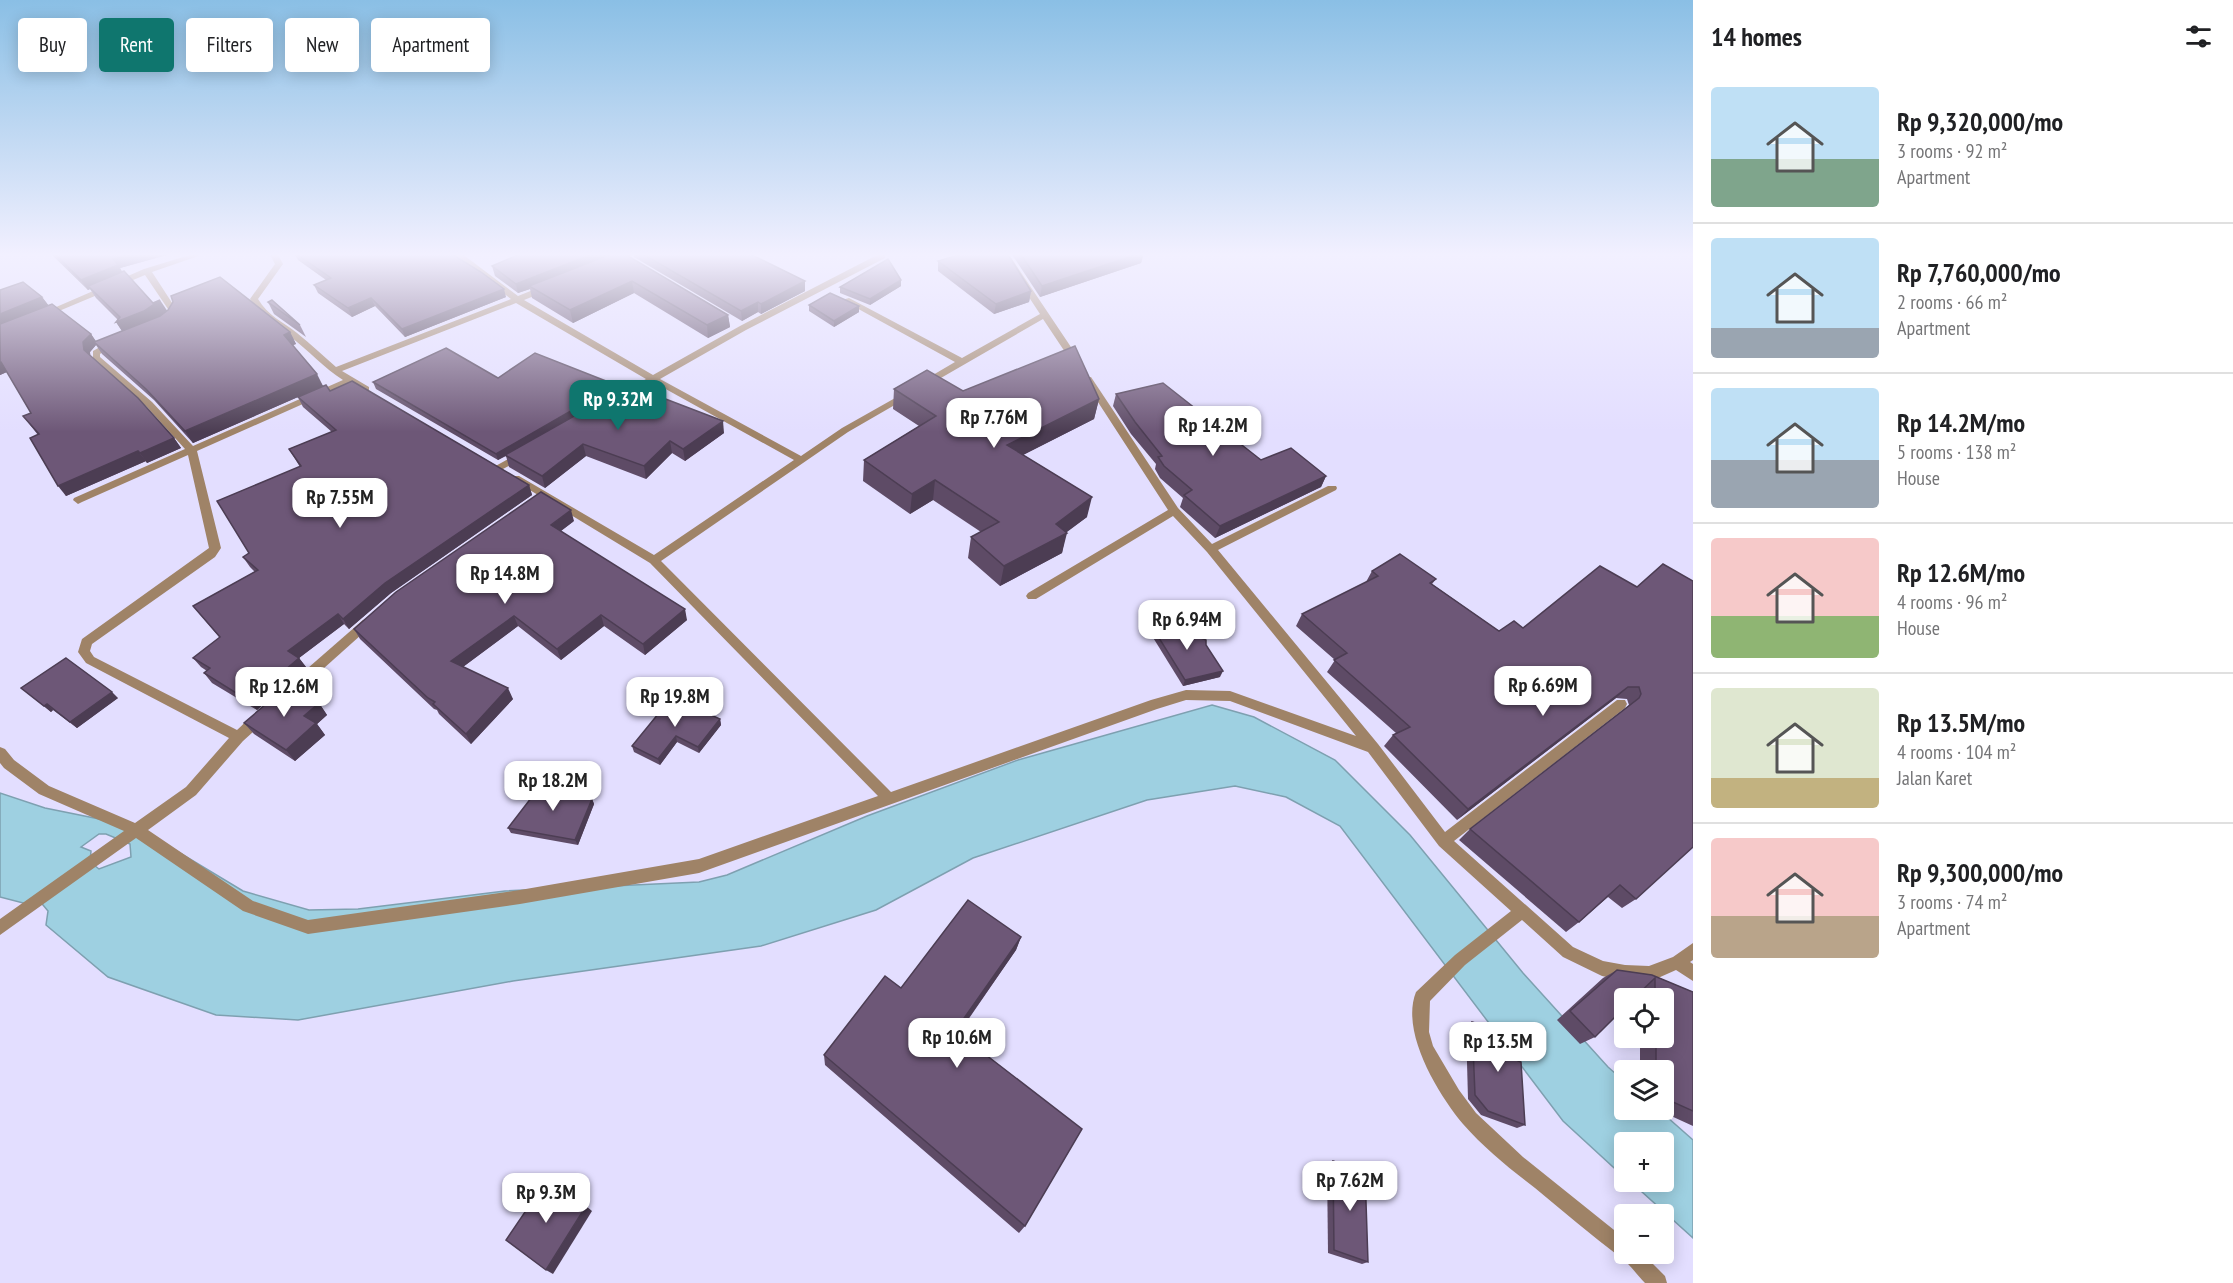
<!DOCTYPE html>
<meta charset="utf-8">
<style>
:root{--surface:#fff;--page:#f2f2f2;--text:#202124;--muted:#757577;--line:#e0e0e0;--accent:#0f766e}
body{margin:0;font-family:"PT Sans Narrow",sans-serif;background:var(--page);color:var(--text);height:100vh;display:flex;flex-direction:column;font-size:22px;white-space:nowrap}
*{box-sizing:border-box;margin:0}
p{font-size:20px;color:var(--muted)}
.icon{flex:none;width:33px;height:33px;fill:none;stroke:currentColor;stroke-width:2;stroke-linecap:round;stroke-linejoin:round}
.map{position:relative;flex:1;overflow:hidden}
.drawer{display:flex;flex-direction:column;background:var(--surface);width:540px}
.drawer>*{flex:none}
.top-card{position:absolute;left:18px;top:18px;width:570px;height:54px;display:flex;gap:12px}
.controls{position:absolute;left:1614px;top:988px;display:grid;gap:12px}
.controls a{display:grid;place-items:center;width:60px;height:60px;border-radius:6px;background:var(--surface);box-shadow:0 3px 15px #0003;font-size:30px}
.price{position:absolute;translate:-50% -51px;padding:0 14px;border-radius:12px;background:#fff;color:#222;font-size:20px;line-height:39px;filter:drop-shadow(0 2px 3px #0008)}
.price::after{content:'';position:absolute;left:50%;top:36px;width:18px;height:14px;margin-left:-9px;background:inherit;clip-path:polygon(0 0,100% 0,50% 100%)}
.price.selected{background:var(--accent);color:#fff}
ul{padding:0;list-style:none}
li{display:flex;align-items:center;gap:18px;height:150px;padding:0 18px}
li+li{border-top:2px solid var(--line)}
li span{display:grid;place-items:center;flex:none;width:168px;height:120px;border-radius:6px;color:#555}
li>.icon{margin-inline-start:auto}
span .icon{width:72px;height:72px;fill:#fffc;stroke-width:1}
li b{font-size:26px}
h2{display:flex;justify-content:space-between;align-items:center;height:72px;padding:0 18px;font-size:26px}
.tag{padding:0 21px;border-radius:6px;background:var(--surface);box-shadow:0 3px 15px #0003;font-size:21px;line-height:54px}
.tag.selected{background:var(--accent);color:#fff}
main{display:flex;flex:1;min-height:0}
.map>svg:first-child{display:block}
.water{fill:#9ed0e1;stroke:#7ea0b0;stroke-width:1.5;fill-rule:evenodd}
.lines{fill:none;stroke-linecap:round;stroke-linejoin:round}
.minor{fill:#9f8367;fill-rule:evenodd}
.wall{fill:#5e4b66}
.shaded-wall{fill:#4c3d53}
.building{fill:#6d5777;stroke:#4c3d53;stroke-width:1.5}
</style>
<main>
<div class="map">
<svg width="1693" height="1283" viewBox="0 0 1693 1283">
<rect width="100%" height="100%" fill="#e3deff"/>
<path class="water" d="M1212,705L1254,717L1335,760L1410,835L1523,973L1608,1067L1624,1081V1110H1659L1693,1140V1238L1631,1182H1664V1143H1624V1177L1563,1121L1340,826L1286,797L1235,786L1147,800L973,858L876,910L761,946L513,981L298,1020L216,1015L108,977L46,925L48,911L38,899L27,904L0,897V793L45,808L129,825L150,835L243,891L309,910L358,909L505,891L699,882L727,875L867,816L1018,760ZM99,834H106L130,844L131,857L99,869L90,862L91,851L81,847Z"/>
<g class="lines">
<g class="minor">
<path d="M196,253H207L152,272L178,312L175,320L168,318L170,312L145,275L47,316L40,314L144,269Z"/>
<path d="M269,253H277L283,264L258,299C268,316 282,321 297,333C311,344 323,356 336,367L511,299L452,253H461L518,296L543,286H549V290L524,300L653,375L740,326L879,254H885V258L746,330L660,379L801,456L842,428L904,393L907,392L912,395L848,432L661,561L891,792L1151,700L1186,690L1230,691L1356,736L1207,552L1173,516L1036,599H1028L1026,596L1028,593L1168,510L1083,379L1085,377H1091L1178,508L1212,544L1328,486H1336L1337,488L1336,490L1218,550L1378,744L1445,832L1617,700H1625L1627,704L1625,708L1454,841L1573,947L1603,961L1625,965L1649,966L1673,957L1693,943V960L1690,962L1693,964V981L1676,970L1649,982L1625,981L1602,976L1563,957L1522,920L1465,965L1430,1001L1429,1032L1433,1046L1459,1090L1476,1113L1523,1157L1624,1238V1254H1643L1665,1276L1667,1283H1645C1637,1275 1629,1263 1620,1257C1591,1235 1563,1211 1535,1188C1510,1169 1484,1148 1463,1124C1438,1094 1400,1032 1416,992L1455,955L1511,911L1439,846L1368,752L1230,701L1186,700L1157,709L699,873L520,904L308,934L243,911L136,838L0,935V919L124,831L39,794L4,768L0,763V747L5,749L14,760L49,786L135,823L186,787L229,738L86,663L78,652L82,639L209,548L188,455L82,502L78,504L73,500L74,498L185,449L146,406L93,360V351L112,340L116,343L100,354V357L152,402L193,446L343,380C324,368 309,351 291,337C273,322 263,321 250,299L275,264ZM516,303L646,379L621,393V397H627L653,382L794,460L654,555L519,476H511L510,478L650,563L878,796L699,859L520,890L308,920L253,901L148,830L196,795L243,741L264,722L265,718L264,714C253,711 244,724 237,730L94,657L90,651L92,644L215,557L221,548L197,451L350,383L363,391H369V387L342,371Z"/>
<path d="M627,253H637L616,264L609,262Z"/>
<path d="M1000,253H1008L1081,362L1079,364H1073L1043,319L927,386H921V382L955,362L842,300L849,298L962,358L1040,314Z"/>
<path d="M521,452L526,455L525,457L501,470H493L492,468Z"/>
<path d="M367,619L371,620L373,623L371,626L285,703H277L275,699L277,695L363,620Z"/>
</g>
</g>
<g class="wall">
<path d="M50,253H174L120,268L122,272L153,303L167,311L290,332L296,344L293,345L323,386L330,391L529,485L532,495L391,593L349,629L344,624L299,658L306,667L257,710L212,683L204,673L207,671L201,667L193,658L220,638L193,606L255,572L250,567L243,557L249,553L300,467L289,449L332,432L303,407L298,397L193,443L154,400L102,354L96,345L90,352V356L174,438L181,448L147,463L146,461L66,496L38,435L23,416L31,413L7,372L0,375V290L42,297L48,305L91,334L96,342L122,331L116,322L118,320L96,298L90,289L88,290Z"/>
<path d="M294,253H450L506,297L405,337L375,306L352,317L318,293L314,285L326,280L298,260Z"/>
<path d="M623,253L728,315L730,327L708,338L634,293L573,323L532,298L530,289L518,293L495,276L492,266Z"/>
<path d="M633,253H748L805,291L761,314L758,312L742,321L634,257Z"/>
<path d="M1011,253H1144L1141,263L1040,297Z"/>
<path d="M938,261L1031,291L1029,302L994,314L938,271Z"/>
<path d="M901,280V286L870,305L840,293V287Z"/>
<path d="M268,302L300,325L306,337L274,314Z"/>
<path d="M809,305L859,312L834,327L809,311Z"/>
<path d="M498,378L618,391L724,433L685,461L672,453L646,479L586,456L545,488L509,467L506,456L498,460L376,389L373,382Z"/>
<path d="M894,389L963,391L1099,399L1094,419L1023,455L1087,517L1066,532L1062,553L1000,586L968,558L971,537L981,532L933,500L910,514L863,481L864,460L919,426L893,409Z"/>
<path d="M1116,394L1261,460L1326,476L1321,487L1215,538L1180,507L1183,498L1160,478L1155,469L1156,464L1131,434L1113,406Z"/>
<path d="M574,521L561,531L687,620L645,655L604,626L561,660L518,626L463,667L513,699L471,744L439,714L437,710L434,709L360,639L354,629Z"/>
<path d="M1663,564L1636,899L1622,908L1608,897L1579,922L1566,932L1459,840L1470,829L1628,706L1629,705L1627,699L1616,698L1457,820L1384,746L1393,735L1396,733L1327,672L1335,660L1296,626L1302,614L1366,582L1372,571L1436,579L1432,584L1499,631L1523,628L1637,587Z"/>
<path d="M1146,617L1206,645L1220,677L1183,686L1144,623Z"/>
<path d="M21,688L118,698L77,728L53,710L51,712Z"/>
<path d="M319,703L327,715L317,724L325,735L295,761L254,734L244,723Z"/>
<path d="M720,719L721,725L699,753L677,742L660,765L634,752L632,746Z"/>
<path d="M592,799L594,804L578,845L511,833L508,828Z"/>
<path d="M1021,937L1016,950L959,1033L1025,1226L1019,1233L825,1065L824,1055L901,988Z"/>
<path d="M1617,970L1652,975L1693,992V1126L1658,1110H1664V1071H1640V1038H1664V999H1640V993L1595,1037L1580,1044L1557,1020L1603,978Z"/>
<path d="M1472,1022L1525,1125L1517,1128L1481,1115L1468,1099L1466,1026Z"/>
<path d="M1333,1161L1368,1262L1362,1264L1328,1253L1327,1165Z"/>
</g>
<g class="shaded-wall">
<path d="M135,253H174L120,268L124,275L88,286L90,289L88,290L81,280L113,259Z"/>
<path d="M595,253H621L529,286L530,289L518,293L516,284Z"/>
<path d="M1141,253H1144L1141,263L1040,297L1042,286Z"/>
<path d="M901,280V286L870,305V299Z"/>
<path d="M632,281L634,293L573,323L570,310Z"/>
<path d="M805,281V291L761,314V304Z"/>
<path d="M504,289L506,297L405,337L402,329Z"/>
<path d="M1031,291L1029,302L994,314L996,304Z"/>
<path d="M42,297L49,306L0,327V314Z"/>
<path d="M371,298L375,306L352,317L348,308Z"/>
<path d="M160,300L168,312L124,334L116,322Z"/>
<path d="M758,302V312L742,321L741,311Z"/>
<path d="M859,306V312L834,327V321Z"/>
<path d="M728,315L730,327L708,338L707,325Z"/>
<path d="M290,332L296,344L290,346L284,335Z"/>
<path d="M91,334L98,344L94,342L96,345L90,352L91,360L84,350L83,342Z"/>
<path d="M0,362H1L9,371L0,375Z"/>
<path d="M317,374L323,386L193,443L185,431Z"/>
<path d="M616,385L618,391L498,460L496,454Z"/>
<path d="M1099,399L1094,419L1003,465L1007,445Z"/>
<path d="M723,421L724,433L685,461L683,449Z"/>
<path d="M174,438L181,448L147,463L140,453Z"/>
<path d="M670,441L672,453L646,479L644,466Z"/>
<path d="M583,444L586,456L545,488L542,476Z"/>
<path d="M138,451L146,461L66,496L58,486Z"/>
<path d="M1326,476L1321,487L1215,538L1220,526Z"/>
<path d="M935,480L933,500L910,514L912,494Z"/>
<path d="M529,485L532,495L391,593L349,629L343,619L385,583Z"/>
<path d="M1092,497L1087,517L1063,535L1067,533L1062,553L1000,586L1004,566L1056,524Z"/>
<path d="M571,510L574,521L554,536L551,525Z"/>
<path d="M685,609L687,620L645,655L643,644Z"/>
<path d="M338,614L344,624L299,658L306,667L257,710L249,701L288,651Z"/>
<path d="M601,615L604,626L561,660L557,649Z"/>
<path d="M514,616L518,626L456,672L451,661Z"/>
<path d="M1223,671L1220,677L1183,686L1185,680Z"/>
<path d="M1628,687L1616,698L1457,820L1468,809Z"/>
<path d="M508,688L513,699L471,744L466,734Z"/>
<path d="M112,692L118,698L77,728L70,722Z"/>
<path d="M319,703L327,715L317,724L325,735L295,761L286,750L304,716Z"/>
<path d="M47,704L53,710L51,712L44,706Z"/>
<path d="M720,719L721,725L699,753L698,747Z"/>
<path d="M676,736L677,742L660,765L658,759Z"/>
<path d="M592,799L594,804L578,845L575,840Z"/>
<path d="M1021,937L1016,950L952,1042L955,1031Z"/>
<path d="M586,1206L592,1211L553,1274L546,1270Z"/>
</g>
<g class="building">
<path d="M54,253H135L113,259L118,265L81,280Z"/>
<path d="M295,253H450L481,272L504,289L402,329L371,298L348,308L314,285L331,278Z"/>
<path d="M522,253H595L516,284L492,266Z"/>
<path d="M614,253H623L728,315L707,325L632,281L570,310L529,286Z"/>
<path d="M641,253H748L805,281L761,304L758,302L741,311Z"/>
<path d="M965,253H1007L1031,291L996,304L938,261Z"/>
<path d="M1020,253H1141L1042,286Z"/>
<path d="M888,259L901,280L870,299L840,287Z"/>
<path d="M124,271L153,303L160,300L144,311L116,322L120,317L88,286Z"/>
<path d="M220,277L290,332L284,335L317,374L185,431L146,389L94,342L160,316L168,310L173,302L171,296Z"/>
<path d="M23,282L42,297L0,314V290Z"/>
<path d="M830,293L859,306L834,321L809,305Z"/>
<path d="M272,300L300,325L268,302Z"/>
<path d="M52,304L91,334L83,342L84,350L138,398L174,438L140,453L138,451L58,486L30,438L39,434L23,416L31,413L1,362H0V324Z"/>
<path d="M1075,346L1099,399L1007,445L1092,497L1056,524L1067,533L1004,566L971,537L999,522L935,480L912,494L864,460L936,416L894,389L927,370L963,391Z"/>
<path d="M446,348L498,378L535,353L616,385L496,454L373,382Z"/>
<path d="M352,381L529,485L385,583L343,619L338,614L288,651L299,658L249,701L204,673L210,668L193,658L220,637L193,606L258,570L243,557L249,553L217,501L301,466L289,449L336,430L298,397L326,385L330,391Z"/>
<path d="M1163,383L1261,460L1291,448L1326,476L1220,526L1184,495L1192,490L1164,466L1158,457L1162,456L1135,422L1116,394Z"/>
<path d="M629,385L723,421L683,449L670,441L644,466L583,444L542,476L505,455Z"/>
<path d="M541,492L571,510L551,525L685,609L643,644L601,615L557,649L514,616L451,661L508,688L466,734L433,704L435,702L428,698L354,629L396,592Z"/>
<path d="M1400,554L1436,579L1430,583L1499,631L1514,621L1523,628L1600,566L1637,587L1663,564L1693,581V847L1636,899L1620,885L1579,922L1470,829L1639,698L1641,694L1639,687H1628L1468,809L1393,735L1410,727L1334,660L1347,653L1302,614L1378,576L1372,571Z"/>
<path d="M1146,617L1206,640V645L1223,671L1185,680Z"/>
<path d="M66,658L112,692L70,722L47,704L44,706L21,688Z"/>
<path d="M288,685L319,703L304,716L316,723L286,750L244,723Z"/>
<path d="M672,697L720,719L698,747L676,736L658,759L632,746Z"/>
<path d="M545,780L592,799L575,840L508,828Z"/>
<path d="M968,900L1021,937L955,1031L1082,1129L1025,1226L824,1055L885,976L901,988Z"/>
<path d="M1617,970L1652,975L1693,992V1111L1664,1098V1071H1656V1038H1664V999H1655V978L1633,999H1624V1008L1595,1037L1570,1011Z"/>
<path d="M1472,1022L1515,1035L1518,1061L1521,1062L1525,1125L1488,1111L1475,1095Z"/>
<path d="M1333,1161L1365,1172L1368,1262L1334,1250Z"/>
<path d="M548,1178L586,1206L546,1270L506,1240Z"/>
</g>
<linearGradient id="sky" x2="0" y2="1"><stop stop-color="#8abfe5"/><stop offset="0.59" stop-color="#f2f0ff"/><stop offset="1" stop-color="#f2f0ff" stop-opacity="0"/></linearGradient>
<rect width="1693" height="432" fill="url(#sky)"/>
</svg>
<div class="controls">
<a><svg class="icon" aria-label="locate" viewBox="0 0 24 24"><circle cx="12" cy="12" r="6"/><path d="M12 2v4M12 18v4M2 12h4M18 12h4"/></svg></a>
<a><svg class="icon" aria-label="layers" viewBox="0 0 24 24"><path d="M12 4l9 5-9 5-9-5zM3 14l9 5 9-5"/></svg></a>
<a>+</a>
<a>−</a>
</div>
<b class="price selected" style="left:618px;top:431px">Rp 9.32M</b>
<b class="price" style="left:994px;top:449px">Rp 7.76M</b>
<b class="price" style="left:1213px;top:457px">Rp 14.2M</b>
<b class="price" style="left:340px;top:529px">Rp 7.55M</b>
<b class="price" style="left:505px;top:605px">Rp 14.8M</b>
<b class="price" style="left:1187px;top:651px">Rp 6.94M</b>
<b class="price" style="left:1543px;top:717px">Rp 6.69M</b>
<b class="price" style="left:284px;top:718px">Rp 12.6M</b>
<b class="price" style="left:675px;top:728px">Rp 19.8M</b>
<b class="price" style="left:553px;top:812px">Rp 18.2M</b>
<b class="price" style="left:957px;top:1069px">Rp 10.6M</b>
<b class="price" style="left:1498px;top:1073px">Rp 13.5M</b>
<b class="price" style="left:1350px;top:1212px">Rp 7.62M</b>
<b class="price" style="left:546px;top:1224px">Rp 9.3M</b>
<div class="top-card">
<a class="tag">Buy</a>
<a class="tag selected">Rent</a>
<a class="tag">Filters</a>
<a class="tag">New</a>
<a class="tag">Apartment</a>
</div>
</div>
<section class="drawer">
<h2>14 homes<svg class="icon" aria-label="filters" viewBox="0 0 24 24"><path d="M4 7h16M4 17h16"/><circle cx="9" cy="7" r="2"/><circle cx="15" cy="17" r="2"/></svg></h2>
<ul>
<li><span style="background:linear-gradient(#bfe0f5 60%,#7fa58c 0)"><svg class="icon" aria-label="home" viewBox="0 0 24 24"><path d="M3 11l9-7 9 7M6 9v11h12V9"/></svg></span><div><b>Rp 9,320,000/mo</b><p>3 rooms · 92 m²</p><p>Apartment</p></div></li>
<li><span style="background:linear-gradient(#bfe0f5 75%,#9aa5b1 0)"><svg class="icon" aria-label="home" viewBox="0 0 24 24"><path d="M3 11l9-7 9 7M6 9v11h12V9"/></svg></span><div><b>Rp 7,760,000/mo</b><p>2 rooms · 66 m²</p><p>Apartment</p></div></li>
<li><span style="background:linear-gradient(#bfe0f5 60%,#9aa5b1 0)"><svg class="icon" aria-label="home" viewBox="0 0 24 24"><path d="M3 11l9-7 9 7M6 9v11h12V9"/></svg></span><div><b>Rp 14.2M/mo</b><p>5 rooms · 138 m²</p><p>House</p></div></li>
<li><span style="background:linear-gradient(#f6c9c9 65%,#8fb573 0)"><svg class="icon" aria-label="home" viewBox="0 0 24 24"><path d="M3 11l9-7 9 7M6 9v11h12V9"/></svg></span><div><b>Rp 12.6M/mo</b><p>4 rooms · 96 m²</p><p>House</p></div></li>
<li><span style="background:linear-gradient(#dfe7d0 75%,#c2b280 0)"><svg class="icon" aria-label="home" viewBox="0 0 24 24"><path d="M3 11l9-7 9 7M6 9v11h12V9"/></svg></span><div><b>Rp 13.5M/mo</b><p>4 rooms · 104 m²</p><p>Jalan Karet</p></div></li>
<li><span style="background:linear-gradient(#f6c9c9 65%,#b9a48a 0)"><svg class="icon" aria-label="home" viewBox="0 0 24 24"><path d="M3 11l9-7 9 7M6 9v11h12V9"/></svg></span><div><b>Rp 9,300,000/mo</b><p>3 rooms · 74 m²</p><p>Apartment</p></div></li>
</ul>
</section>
</main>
